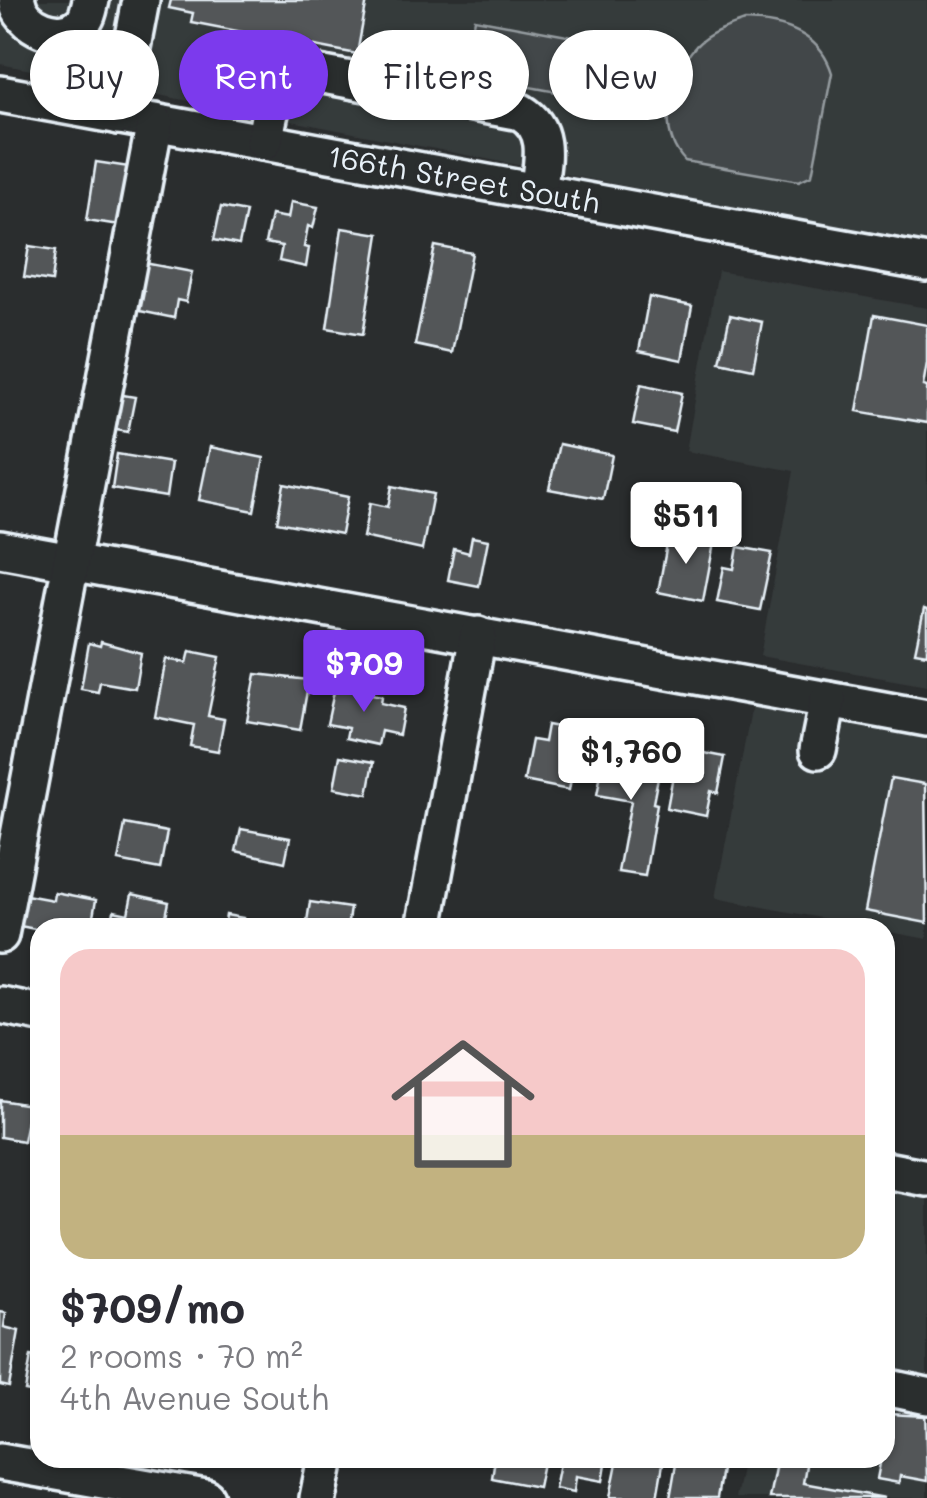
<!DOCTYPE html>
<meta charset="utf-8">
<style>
:root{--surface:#fff;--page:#f2f2f3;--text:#2b2b33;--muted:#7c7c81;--accent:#7c3aed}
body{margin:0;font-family:Mali,sans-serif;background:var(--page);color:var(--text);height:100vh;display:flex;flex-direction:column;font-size:38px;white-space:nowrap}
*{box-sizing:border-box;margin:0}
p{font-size:32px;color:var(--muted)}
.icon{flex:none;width:55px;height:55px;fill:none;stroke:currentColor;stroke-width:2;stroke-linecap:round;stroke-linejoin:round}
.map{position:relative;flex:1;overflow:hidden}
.side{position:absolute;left:30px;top:918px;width:865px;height:550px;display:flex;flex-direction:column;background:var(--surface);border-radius:30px;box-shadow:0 2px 8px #0004}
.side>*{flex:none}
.hud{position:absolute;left:30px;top:30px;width:868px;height:90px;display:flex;gap:20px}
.price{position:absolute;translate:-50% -85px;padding:0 22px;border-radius:10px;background:#fff;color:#222;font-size:32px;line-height:65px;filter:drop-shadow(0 2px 5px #0008)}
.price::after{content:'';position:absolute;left:50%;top:60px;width:30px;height:22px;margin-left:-15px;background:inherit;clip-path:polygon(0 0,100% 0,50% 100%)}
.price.on{background:var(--accent);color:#fff}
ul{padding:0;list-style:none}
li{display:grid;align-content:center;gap:20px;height:530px;padding:0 30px}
li span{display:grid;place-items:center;height:310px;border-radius:30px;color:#555}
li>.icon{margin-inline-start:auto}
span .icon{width:180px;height:180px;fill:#fffc;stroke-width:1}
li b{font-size:42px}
.tag{padding:0 35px;border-radius:45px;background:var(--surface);box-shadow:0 2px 8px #0004;font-size:35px;line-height:90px}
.tag.on{background:var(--accent);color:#fff}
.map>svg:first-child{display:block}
.built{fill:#363a3b}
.green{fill:#424648;stroke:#959ca0;stroke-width:2.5}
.building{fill:#535759;stroke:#e8f1f8;stroke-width:2.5}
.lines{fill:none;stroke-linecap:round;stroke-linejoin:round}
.minor-casing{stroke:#e8f1f8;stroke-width:42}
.minor{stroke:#2a2d2e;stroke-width:35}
.labels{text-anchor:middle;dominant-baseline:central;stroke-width:8;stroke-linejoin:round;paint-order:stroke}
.street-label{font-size:30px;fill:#e8f1f8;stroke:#2a2d2e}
</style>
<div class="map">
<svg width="927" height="1498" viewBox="0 0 927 1498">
<rect width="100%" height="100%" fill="#2a2d2e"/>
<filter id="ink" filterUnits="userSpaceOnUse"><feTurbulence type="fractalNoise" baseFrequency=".01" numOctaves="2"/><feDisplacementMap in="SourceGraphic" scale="20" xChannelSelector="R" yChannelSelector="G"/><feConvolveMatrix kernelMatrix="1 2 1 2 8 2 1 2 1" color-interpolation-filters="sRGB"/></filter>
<g filter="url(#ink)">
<g class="built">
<path d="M0,0H927V245L0,64Z"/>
<path d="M718,271L927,308V686L760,656L794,471L686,451Z"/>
<path d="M753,700L927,734V939L885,931V928L868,927L715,898Z"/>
<path d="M885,1188L927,1197V1498H735L743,1458H885Z"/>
</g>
<g class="green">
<path d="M475,19L578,38L568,94L465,75Z"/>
<path d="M745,21C783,22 820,33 832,73L812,175L799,181L685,161C656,131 669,75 696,46C710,32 727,27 745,21Z"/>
</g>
<g class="building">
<path d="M171,0H367L357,54L191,22L193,13L169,8Z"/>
<path d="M96,162L129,167L119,225L87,220Z"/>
<path d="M291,202L318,207L313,228L308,226L304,247L309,248L306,267L279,261L282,246L265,243L271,215L288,218Z"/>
<path d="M221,207L246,212L239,245L214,240Z"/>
<path d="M342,228L379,234L363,334L327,328Z"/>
<path d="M29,246L56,250L52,281L24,277Z"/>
<path d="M435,246L472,253L452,353L415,345Z"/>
<path d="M139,262L192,272L186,302L177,300L174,318L140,311L144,292L134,290Z"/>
<path d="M649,297L692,306L682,360L639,351Z"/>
<path d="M730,315L762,322L753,369L720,362Z"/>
<path d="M874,315L927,325V363L923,386L927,387V423L857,411Z"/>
<path d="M641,384L682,393L674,432L633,424Z"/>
<path d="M111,393L135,397L128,432L105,428Z"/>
<path d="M559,444L612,455L603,499L549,489Z"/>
<path d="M210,447L264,458L254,511L199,500Z"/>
<path d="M117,454L171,463L166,497L112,488Z"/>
<path d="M284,484L348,497L341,534L277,522Z"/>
<path d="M392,486L433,494L422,550L363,537L370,503L388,507Z"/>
<path d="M669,534L714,543L703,601L658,592Z"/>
<path d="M472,537L488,540L479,586L448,580L454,549L469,553Z"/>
<path d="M738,547L772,553L760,610L717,602L724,567L734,569Z"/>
<path d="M924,609L927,610V654L915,652Z"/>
<path d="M101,642L141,653L135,688L100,682L98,692L81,689L89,643L100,646Z"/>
<path d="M190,651L220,657L208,716L224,719L218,751L190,746L194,725L155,717L166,659L187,663Z"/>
<path d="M256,674L309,680L300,730L247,721Z"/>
<path d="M335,687L382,696L381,703L404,708L399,735L381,731L378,745L346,738L348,728L327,724Z"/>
<path d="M547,725L580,731L569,790L524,781L532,740L544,742Z"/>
<path d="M608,736L630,740L625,766L659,772L653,803L657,804L645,876L618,872L631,801L597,795Z"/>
<path d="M678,748L725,757L718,793L711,791L706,816L667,808Z"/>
<path d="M340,756L374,762L368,794L334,788Z"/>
<path d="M891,778L925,784L927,923L865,911Z"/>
<path d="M125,824L167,832L160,869L118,861Z"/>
<path d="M241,829L290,838L285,862L236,851Z"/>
<path d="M54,892L96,900L91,928L40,930L20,926L26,895L53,900Z"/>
<path d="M132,894L169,902L165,921L184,924L183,928H111L114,911L128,914Z"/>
<path d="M310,902L350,908L347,928H306Z"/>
<path d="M226,915L243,918L242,928H224Z"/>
<path d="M0,1100L30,1105L23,1141L0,1137Z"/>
<path d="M40,1122V1164L33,1163Z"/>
<path d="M0,1312L6,1313L4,1327L19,1331L9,1387L0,1385Z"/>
<path d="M31,1356L40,1357V1394L25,1391Z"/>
<path d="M925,1406L927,1481L900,1476L899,1483L877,1479L881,1458H885L889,1414L924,1416Z"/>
<path d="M398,1458H433L432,1465Z"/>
<path d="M495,1458H544L538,1487L492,1478Z"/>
<path d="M561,1458H607L603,1481L576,1476L574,1492L555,1488Z"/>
<path d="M618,1458H664L657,1498L610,1497Z"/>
<path d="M677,1458H724L717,1498H670Z"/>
<path d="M777,1458L807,1459L803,1483L885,1498H769Z"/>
</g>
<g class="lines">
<defs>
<g id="minor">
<path d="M17,0C20,27 62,44 82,23C88,17 89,8 91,0"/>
<path d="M0,94L927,263"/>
<path d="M119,116L141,0"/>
<path d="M264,142C272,108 270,76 313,73L521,112C551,130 542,162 538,192"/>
<path d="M0,549L927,718"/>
<path d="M818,750L828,700"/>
<path d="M424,928L478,635"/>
<path d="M0,935L155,122"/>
<path d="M0,1005L40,1013"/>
<path d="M885,1170L927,1178"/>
<path d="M885,1387L927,1396"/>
<path d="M0,1462L206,1498"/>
<path d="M318,1498L326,1458"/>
</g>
</defs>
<use href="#minor" class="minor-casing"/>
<use href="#minor" class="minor"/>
</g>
</g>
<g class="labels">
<g class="street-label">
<text transform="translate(464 178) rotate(10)">166th Street South</text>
</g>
</g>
</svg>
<b class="price" style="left:686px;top:567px">$511</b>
<b class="price on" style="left:364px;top:715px">$709</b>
<b class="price" style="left:631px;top:803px">$1,760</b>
<div class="hud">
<a class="tag">Buy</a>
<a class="tag on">Rent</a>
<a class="tag">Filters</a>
<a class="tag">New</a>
</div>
<section class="side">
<ul>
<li><span style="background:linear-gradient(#f6c9c9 60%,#c2b280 0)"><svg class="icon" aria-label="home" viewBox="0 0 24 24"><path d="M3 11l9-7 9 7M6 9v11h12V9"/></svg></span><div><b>$709/mo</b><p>2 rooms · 70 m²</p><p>4th Avenue South</p></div></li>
</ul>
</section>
</div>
